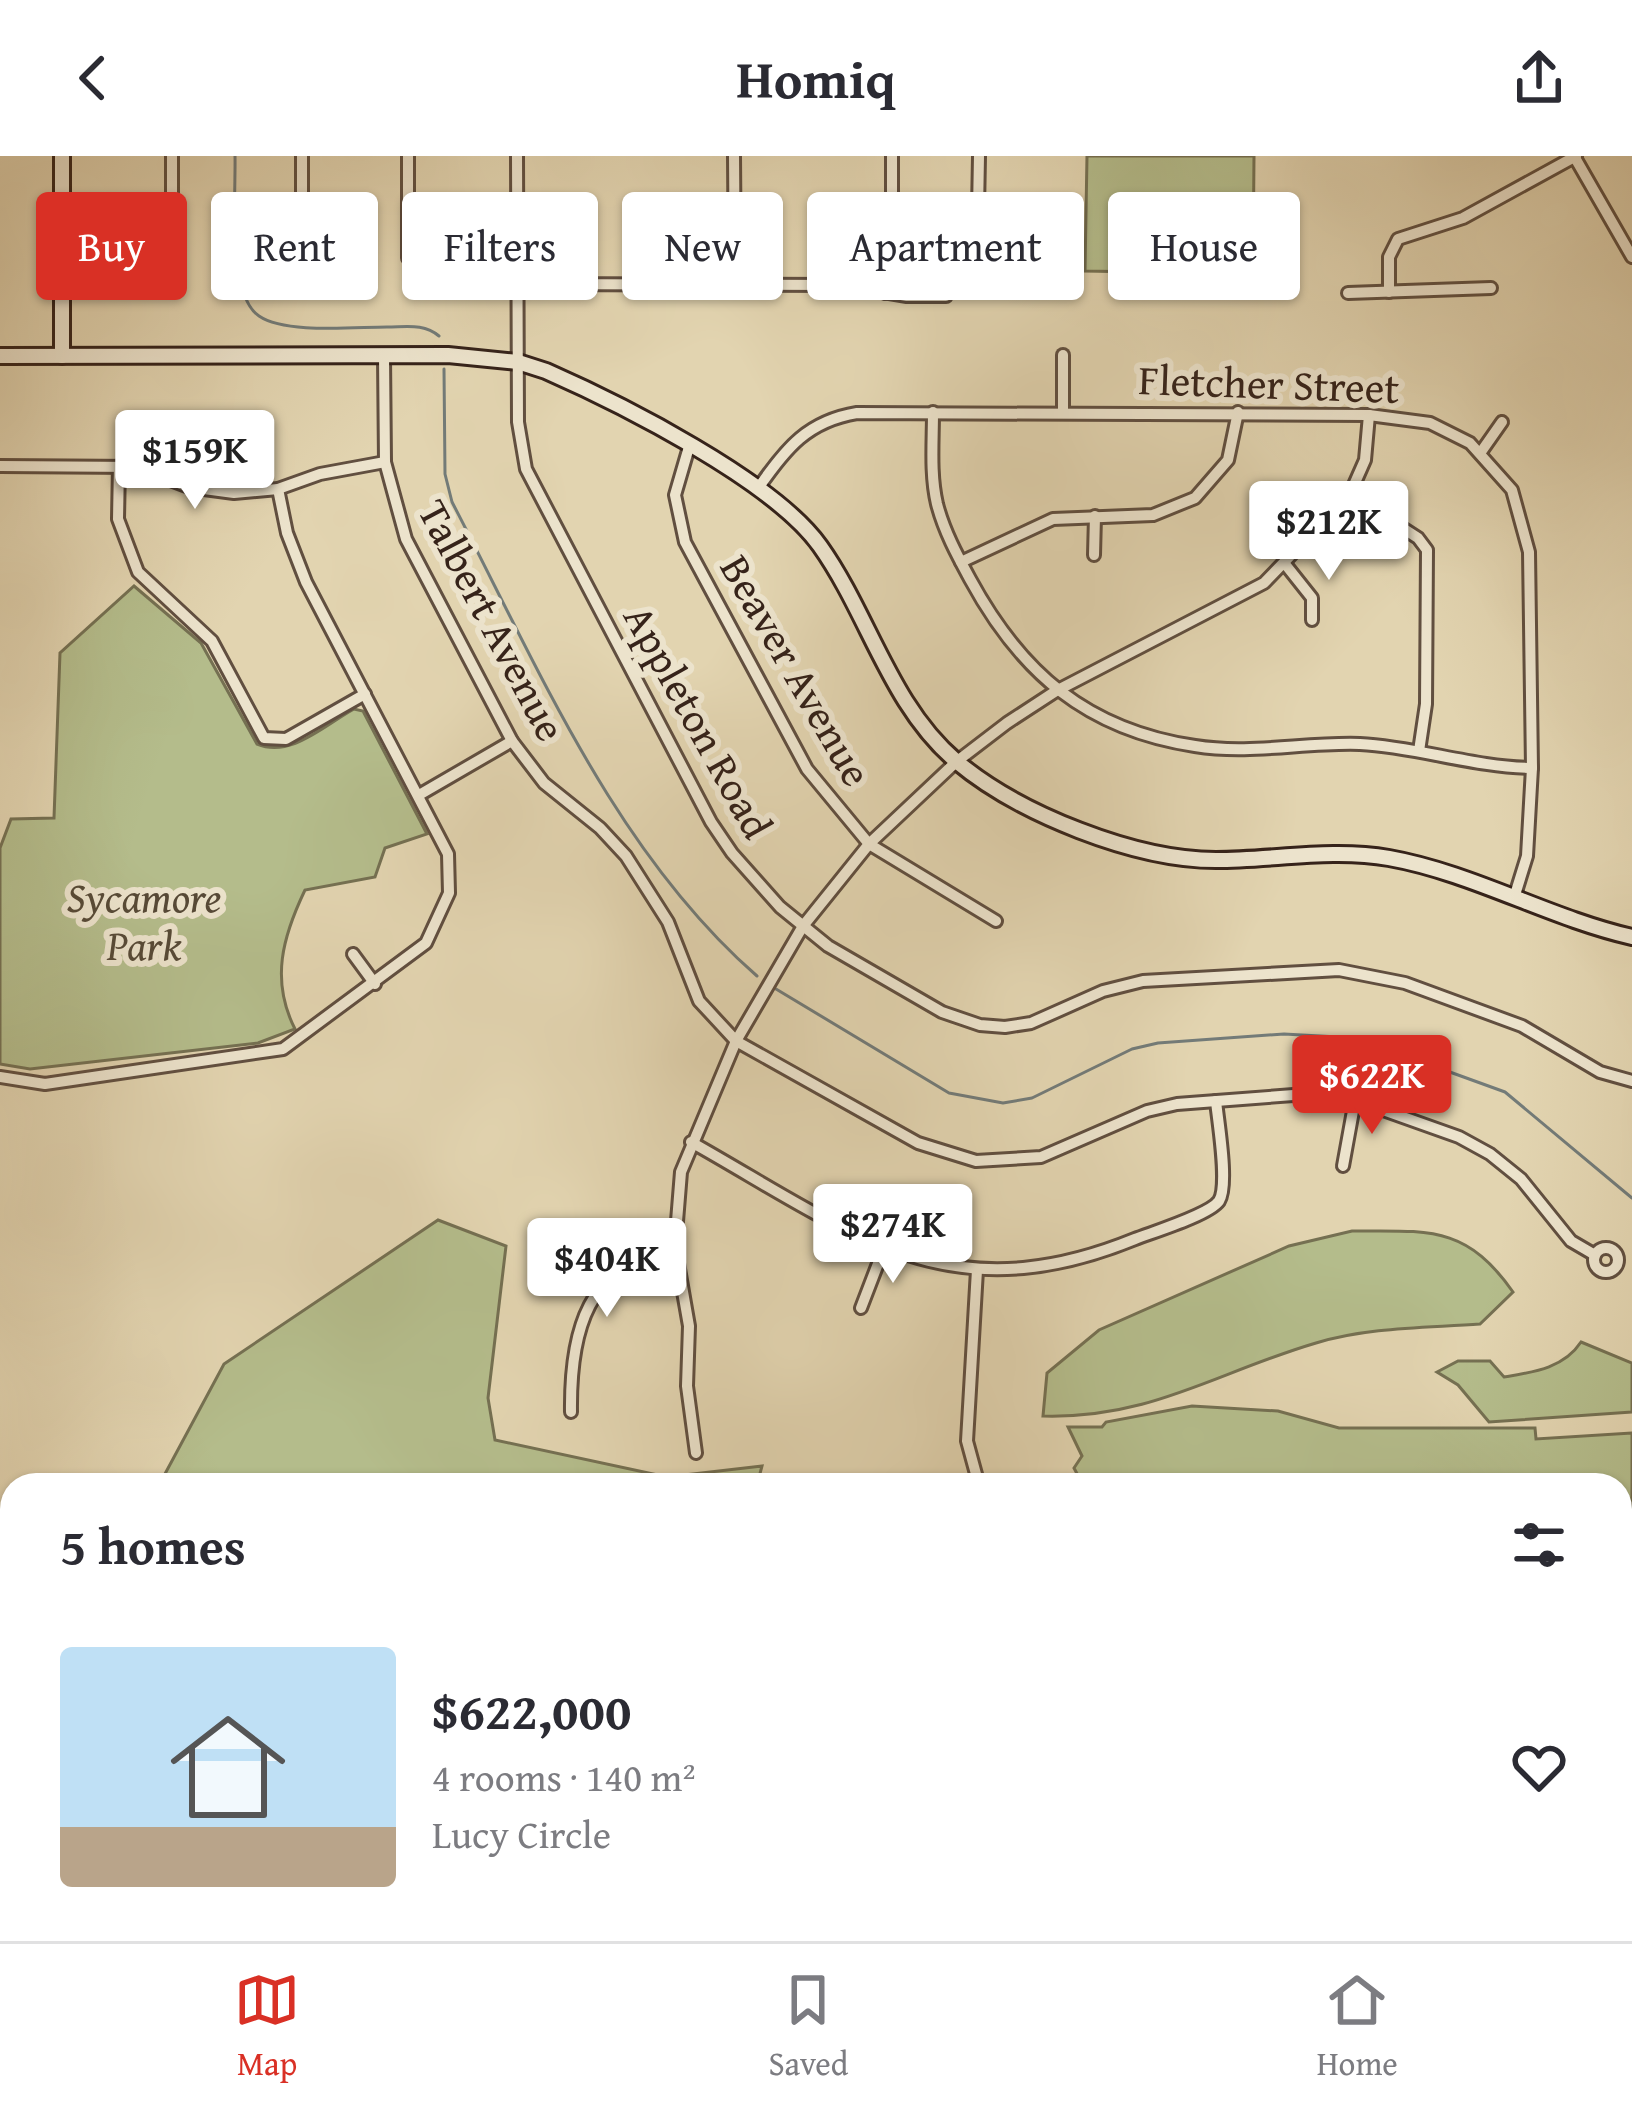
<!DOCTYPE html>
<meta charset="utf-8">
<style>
:root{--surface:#fff;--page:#f2f2f3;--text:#2b2b33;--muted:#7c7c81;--line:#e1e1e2;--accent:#d93025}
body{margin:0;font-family:"Gentium Book Plus",serif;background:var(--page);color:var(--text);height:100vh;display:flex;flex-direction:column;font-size:45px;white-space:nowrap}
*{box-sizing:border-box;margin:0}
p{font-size:39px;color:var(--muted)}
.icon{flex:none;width:66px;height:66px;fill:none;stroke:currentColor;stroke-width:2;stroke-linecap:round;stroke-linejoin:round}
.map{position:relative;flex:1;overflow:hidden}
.panel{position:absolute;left:0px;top:1317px;width:1632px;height:468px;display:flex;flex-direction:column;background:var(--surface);border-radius:36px 36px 0 0;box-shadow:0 3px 9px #0004}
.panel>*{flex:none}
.top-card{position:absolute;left:36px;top:36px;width:1560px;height:108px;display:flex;gap:24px}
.price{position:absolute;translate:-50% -102px;padding:0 27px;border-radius:12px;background:#fff;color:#222;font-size:39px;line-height:78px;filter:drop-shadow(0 3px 6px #0008)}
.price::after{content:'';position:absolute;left:50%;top:72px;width:36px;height:27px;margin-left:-18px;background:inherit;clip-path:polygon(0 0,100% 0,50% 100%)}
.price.current{background:var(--accent);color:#fff}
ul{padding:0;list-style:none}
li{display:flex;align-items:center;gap:36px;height:300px;padding:0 60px}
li+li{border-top:3px solid var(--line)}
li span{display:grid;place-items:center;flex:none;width:336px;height:240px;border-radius:12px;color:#555}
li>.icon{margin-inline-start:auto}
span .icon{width:144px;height:144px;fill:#fffc;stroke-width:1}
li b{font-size:51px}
h2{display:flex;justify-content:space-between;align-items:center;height:144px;padding:0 60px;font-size:51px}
.chip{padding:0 42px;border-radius:12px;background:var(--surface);box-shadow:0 3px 9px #0004;font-size:42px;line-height:108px}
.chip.current{background:var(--accent);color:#fff}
header{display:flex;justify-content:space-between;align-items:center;height:156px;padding:0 60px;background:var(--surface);font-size:54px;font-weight:800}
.dock{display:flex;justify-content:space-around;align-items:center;height:168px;border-top:3px solid var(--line);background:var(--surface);font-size:33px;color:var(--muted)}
.dock a{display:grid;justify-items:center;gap:6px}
.dock .current{color:var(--accent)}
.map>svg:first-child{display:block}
.green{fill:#b4bc8b;stroke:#757052;stroke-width:3}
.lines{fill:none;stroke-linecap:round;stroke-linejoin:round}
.stream{stroke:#737b78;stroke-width:3}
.minor-casing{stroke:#614f40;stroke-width:16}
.secondary-casing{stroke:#36231a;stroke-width:20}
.minor{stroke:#ece3cc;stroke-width:10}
.secondary{stroke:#ece3cc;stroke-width:14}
.labels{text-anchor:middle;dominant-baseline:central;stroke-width:12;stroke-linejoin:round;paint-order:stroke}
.street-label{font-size:42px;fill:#36231a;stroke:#ece3cc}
.park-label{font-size:42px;font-style:italic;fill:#564936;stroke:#ece3cc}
</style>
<header><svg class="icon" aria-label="back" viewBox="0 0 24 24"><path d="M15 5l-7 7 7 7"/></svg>Homiq<svg class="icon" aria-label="share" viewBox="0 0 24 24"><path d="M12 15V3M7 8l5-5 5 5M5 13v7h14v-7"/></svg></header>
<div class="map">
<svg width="1632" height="1785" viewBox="0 0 1632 1785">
<rect width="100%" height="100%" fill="#e2d4b0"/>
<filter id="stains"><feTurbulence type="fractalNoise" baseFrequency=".00167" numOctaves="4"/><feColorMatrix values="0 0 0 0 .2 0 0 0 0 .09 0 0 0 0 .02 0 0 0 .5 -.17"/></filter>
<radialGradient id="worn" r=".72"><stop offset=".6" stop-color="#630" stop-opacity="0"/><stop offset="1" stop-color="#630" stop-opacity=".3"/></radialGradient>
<g class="green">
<path d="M1087,0H1254L1253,118L1085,115Z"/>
<path d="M134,430L201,487L257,588C291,602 323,570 354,553L363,555L427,678L385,692L375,721L305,734C283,780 270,824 295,873L258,887L30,913L0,908V692L11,663L54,662L60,497Z"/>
<path d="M438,1064L506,1090L488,1242L495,1284L667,1321L762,1310L757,1329H159L224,1208Z"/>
<path d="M1352,1075C1429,1075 1466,1069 1513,1136L1480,1168C1425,1172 1369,1171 1316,1187C1217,1216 1151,1263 1043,1260L1047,1217L1099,1174L1289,1090Z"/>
<path d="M1581,1186L1632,1207V1256L1489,1266L1458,1229L1437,1216L1458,1205H1490L1504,1221C1534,1216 1564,1212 1581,1186Z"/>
<path d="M1192,1250L1278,1255L1339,1272H1535L1536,1283L1632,1277V1370L1620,1374V1329H1083L1074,1312L1082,1300L1068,1271H1102L1106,1266Z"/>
<path d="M1620,1658H1632V1785H124V1773H1620Z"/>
</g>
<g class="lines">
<g class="stream">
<path d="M235,0C236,36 227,139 259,160C285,178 354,171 387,171C406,171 424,167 439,180"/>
<path d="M444,213L445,318L452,346C538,511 615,696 757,820"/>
<path d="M776,833L949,937L1003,947L1032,942L1132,893L1158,887L1284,878L1356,882L1505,936L1632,1042"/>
</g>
<defs>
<g id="minor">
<path d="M302,0V95"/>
<path d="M408,0V102"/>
<path d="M517,0L518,266L526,313L711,666L732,697L780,751L828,790L942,856L980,869L1005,871L1031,867L1103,835L1143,825L1339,814L1405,827L1522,870L1600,916L1632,925"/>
<path d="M734,0L735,128"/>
<path d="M1574,0L1632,101"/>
<path d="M978,54L979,0"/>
<path d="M62,90L153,89L164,84L172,68V0"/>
<path d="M517,128L842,129L907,140H946"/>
<path d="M1389,136V101L1398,83L1463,62L1576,0"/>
<path d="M885,137L892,89V0"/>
<path d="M1348,137L1491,132"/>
<path d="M1063,199V256"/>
<path d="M384,200L385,306L406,383L512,585L544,627L600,672L626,700L668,766L699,845L736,885L918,987L976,1005L1041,1001L1147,955L1177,948L1307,938L1355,944L1459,981L1490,998L1521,1023L1571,1085L1595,1099"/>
<path d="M933,256C933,286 930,318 937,348C944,375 957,399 970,423C1021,517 1087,574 1195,590C1250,599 1305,586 1360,588C1418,591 1473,611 1532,612"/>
<path d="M689,291L675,339L685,386L807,613L869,688L996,765"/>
<path d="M1481,296L1502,266"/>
<path d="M0,310L136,311L189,331L234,337L278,333L320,318L385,306"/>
<path d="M119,310L118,363L138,416L212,485L264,582L286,583L365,538"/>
<path d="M759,331C786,292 808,265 857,257L1369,259L1430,267L1470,287L1512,334L1529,396L1532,612L1527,700L1514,742"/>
<path d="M1350,338L1418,382L1427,394L1426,548L1419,595"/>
<path d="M1094,399L1095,360"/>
<path d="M961,406L1053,363L1153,359L1195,342L1228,304L1238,256"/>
<path d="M1285,408L1312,442V464"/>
<path d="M419,639L512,585"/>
<path d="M353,798L375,828"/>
<path d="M0,921L45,928L283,893L426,787L449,737L448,698L306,426L287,377L278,333"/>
<path d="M691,986C851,1076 946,1160 1135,1083C1153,1076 1209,1059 1219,1045C1229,1029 1218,966 1216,945"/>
<path d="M1343,1010L1355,944"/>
<circle cx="1606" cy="1104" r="12"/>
<path d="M977,1114L967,1285L979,1329"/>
<path d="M861,1152L884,1092"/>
<path d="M571,1256C570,1174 587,1109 675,1090"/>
<path d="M696,1297L687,1230L689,1170L675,1090L681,1016L736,885L803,770L869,688L956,606L1007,567L1056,535L1264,427L1350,338L1365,304L1369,259"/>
</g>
<g id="secondary">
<path d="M62,0V200"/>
<path d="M0,200L448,199L518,206L546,215C621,248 774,325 820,390C869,459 890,549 956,605C1019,658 1135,704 1216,704C1274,704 1332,692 1389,702C1473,717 1549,762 1632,781"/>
</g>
</defs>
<use href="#minor" class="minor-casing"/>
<use href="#secondary" class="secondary-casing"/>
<use href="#minor" class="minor"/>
<use href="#secondary" class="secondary"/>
</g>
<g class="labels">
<g class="street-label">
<text transform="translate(1269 227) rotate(2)">Fletcher Street</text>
<text transform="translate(493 464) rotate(62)">Talbert Avenue</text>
<text transform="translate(797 514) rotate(60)">Beaver Avenue</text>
<text transform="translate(699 565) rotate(61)">Appleton Road</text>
</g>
<g class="park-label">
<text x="144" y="740">Sycamore<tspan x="144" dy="48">Park</tspan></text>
</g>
</g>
<rect width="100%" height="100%" filter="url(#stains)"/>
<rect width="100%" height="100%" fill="url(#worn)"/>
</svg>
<b class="price" style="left:195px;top:356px">$159K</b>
<b class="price" style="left:1329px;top:427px">$212K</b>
<b class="price current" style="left:1372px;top:981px">$622K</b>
<b class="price" style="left:893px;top:1130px">$274K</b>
<b class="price" style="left:607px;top:1164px">$404K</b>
<div class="top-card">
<a class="chip current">Buy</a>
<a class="chip">Rent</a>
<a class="chip">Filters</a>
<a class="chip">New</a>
<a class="chip">Apartment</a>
<a class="chip">House</a>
</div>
<section class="panel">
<h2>5 homes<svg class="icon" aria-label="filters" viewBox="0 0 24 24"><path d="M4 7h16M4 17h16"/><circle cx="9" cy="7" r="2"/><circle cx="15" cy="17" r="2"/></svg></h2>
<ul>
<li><span style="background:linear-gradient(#bfe0f5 75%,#b9a48a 0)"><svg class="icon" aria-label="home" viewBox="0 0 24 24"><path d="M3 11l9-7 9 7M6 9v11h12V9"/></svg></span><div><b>$622,000</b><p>4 rooms · 140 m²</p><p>Lucy Circle</p></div><svg class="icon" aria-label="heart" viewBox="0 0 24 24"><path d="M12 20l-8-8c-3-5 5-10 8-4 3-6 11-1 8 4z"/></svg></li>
</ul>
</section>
</div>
<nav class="dock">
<a class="current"><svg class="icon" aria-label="map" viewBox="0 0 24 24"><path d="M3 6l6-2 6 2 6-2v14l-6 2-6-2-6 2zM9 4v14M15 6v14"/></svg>Map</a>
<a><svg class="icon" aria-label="saved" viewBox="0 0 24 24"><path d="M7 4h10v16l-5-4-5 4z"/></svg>Saved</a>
<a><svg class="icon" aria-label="home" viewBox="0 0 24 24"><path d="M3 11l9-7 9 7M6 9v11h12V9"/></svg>Home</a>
</nav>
